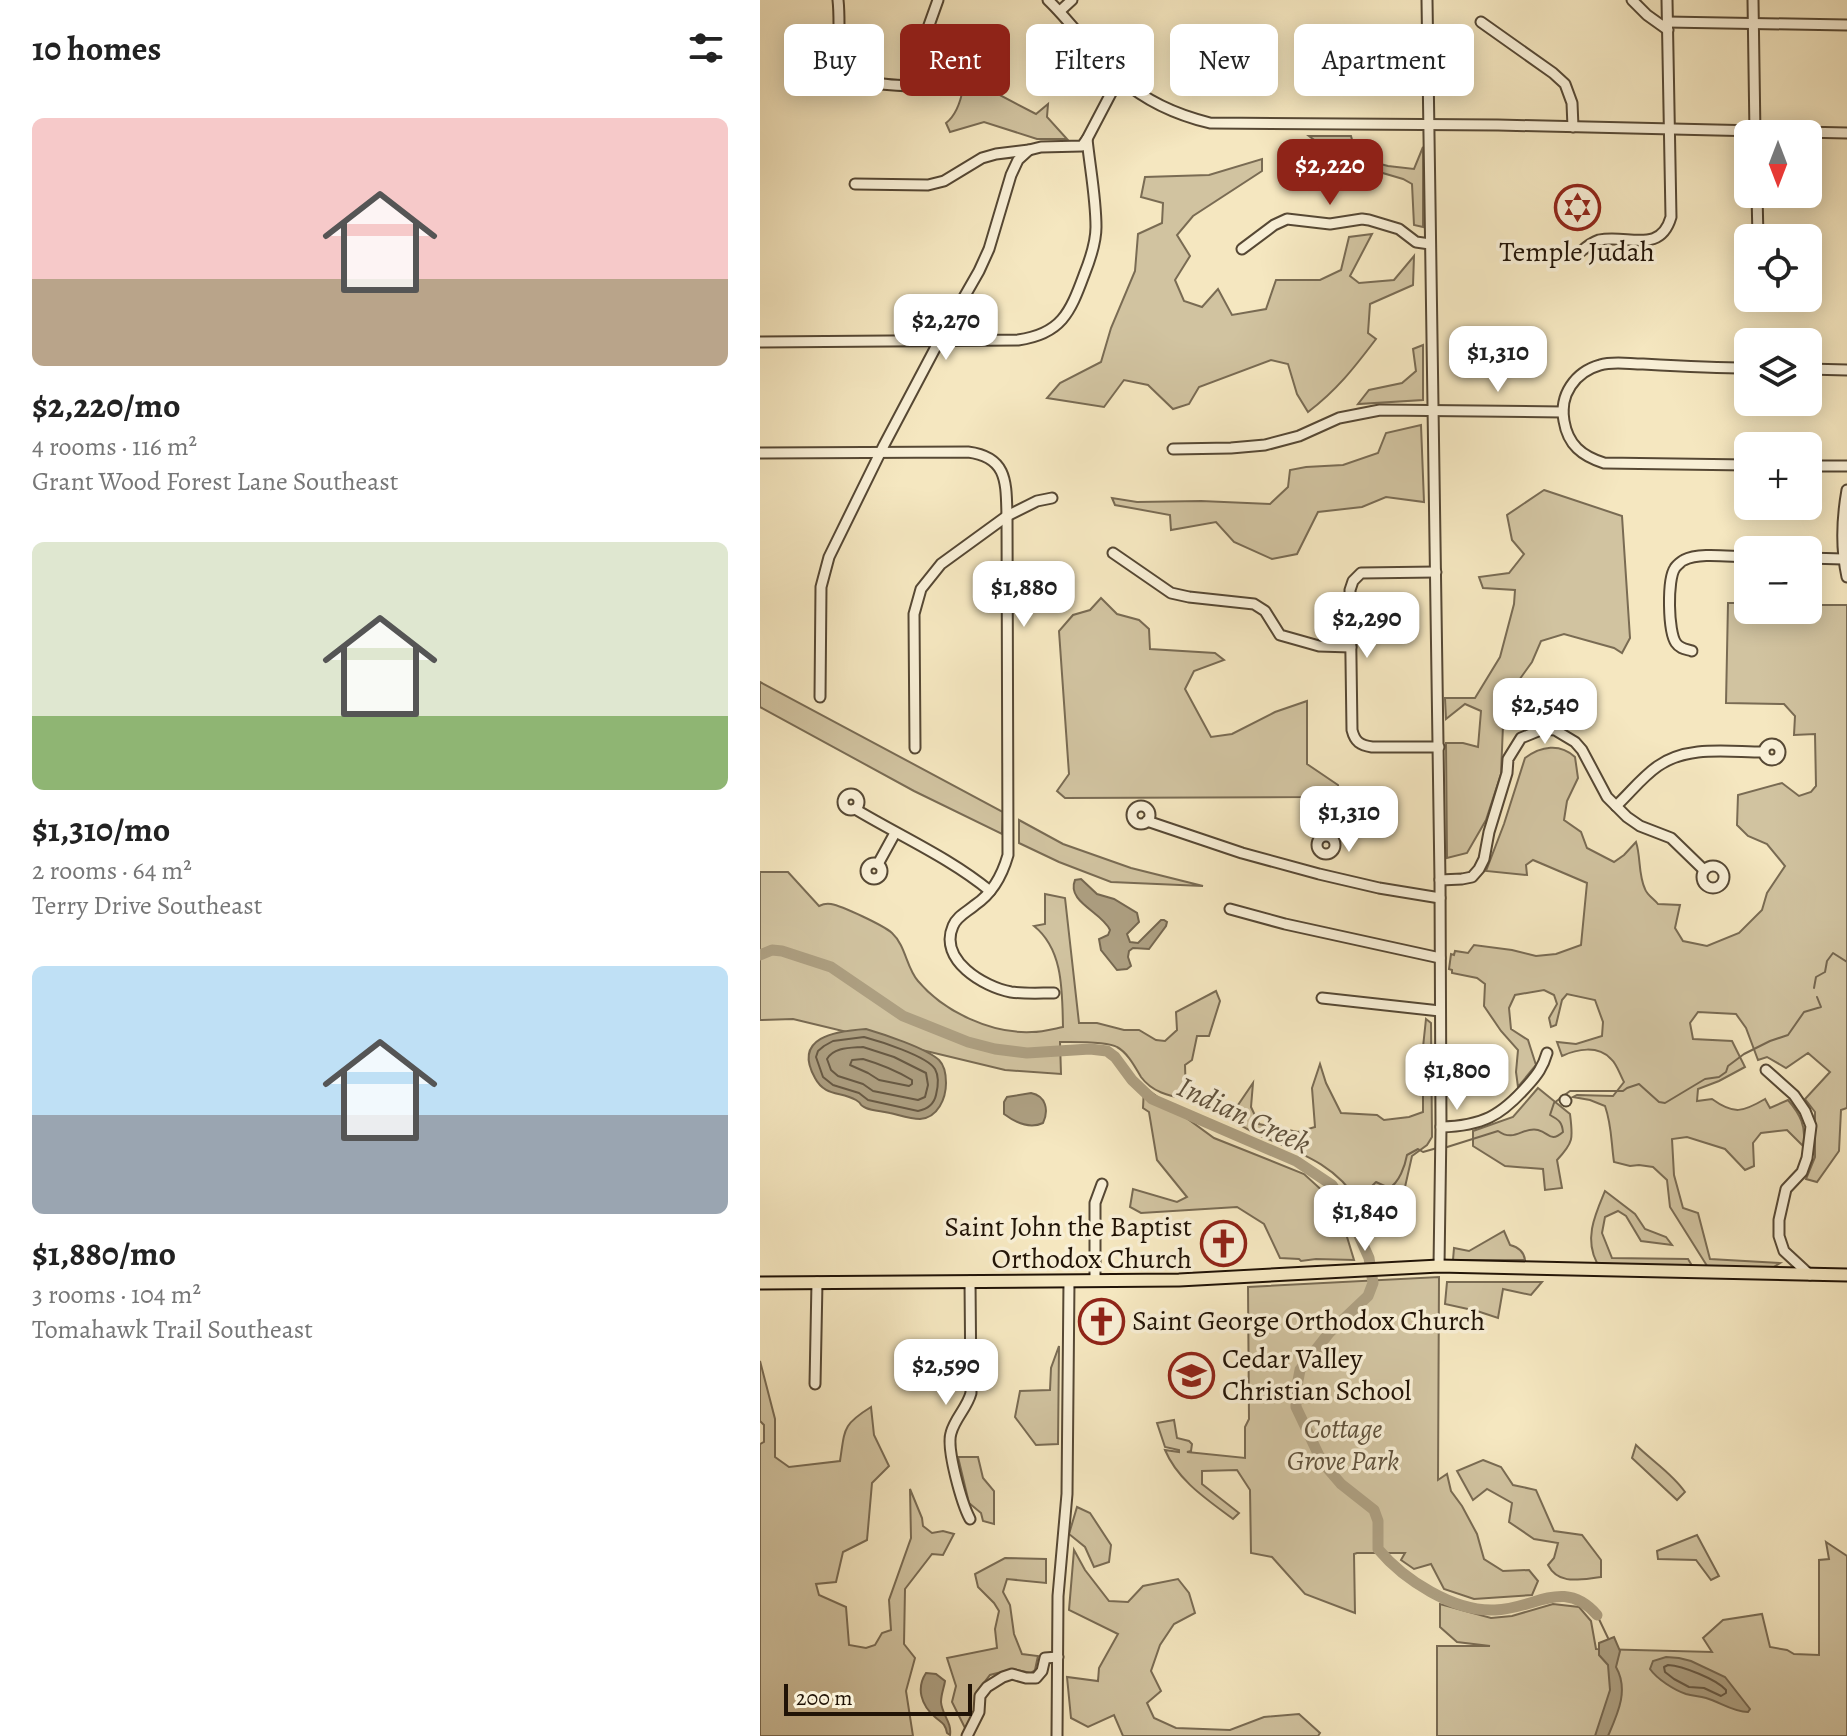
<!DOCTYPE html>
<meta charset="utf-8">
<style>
:root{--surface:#fff;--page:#f2f2f2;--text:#222;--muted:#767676;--accent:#8f2418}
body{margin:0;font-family:Alegreya,serif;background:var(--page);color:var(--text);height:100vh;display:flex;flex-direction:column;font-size:30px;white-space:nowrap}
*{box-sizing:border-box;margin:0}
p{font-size:26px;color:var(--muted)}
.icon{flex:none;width:44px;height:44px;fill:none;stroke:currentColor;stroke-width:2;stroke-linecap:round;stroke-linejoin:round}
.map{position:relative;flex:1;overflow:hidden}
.drawer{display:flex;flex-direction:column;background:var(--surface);width:760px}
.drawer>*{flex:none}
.hud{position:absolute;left:24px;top:24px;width:760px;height:72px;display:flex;gap:16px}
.needle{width:52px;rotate:180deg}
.fabs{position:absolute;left:974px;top:120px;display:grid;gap:16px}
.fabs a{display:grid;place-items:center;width:88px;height:88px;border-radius:12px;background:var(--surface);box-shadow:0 4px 20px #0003;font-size:40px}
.scale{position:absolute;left:24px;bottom:20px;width:188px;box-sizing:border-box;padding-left:8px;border:4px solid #211306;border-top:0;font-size:22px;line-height:28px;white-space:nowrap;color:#211306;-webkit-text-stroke:6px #f8efd6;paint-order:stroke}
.price{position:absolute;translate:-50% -68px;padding:0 18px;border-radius:16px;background:#fff;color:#222;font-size:26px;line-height:52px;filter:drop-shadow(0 2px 4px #0008)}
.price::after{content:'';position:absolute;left:50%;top:48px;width:24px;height:18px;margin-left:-12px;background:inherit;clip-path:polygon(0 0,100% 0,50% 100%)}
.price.selected{background:var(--accent);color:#fff}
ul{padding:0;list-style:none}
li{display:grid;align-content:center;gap:16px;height:424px;padding:0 32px}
li span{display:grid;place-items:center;height:248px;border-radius:12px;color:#555}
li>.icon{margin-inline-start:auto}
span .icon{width:144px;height:144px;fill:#fffc;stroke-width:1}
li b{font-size:34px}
h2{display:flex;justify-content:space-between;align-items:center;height:96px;padding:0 32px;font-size:34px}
.tag{padding:0 28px;border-radius:12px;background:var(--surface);box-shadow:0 4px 20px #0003;font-size:28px;line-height:72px}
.tag.selected{background:var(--accent);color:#fff}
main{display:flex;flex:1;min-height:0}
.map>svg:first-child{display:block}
.green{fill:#d1c3a0;stroke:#796b53;stroke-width:2}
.water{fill:#ad9f81;stroke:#756750;stroke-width:2}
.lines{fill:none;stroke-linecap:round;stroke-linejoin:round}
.shore{stroke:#675944;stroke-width:2}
.stream{stroke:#756750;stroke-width:2}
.river{stroke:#ad9f81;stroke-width:11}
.minor-casing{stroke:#564834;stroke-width:13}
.major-casing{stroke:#211306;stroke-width:15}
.minor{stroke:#f8efd6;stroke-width:9}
.major{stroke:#f5e7c0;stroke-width:11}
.labels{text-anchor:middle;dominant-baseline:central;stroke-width:7;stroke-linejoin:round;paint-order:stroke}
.poi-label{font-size:28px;fill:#211306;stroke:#f8efd6;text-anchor:start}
.park-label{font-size:28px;font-style:italic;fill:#5f513c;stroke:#f8efd6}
.water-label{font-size:30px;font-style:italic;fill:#60523d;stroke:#f8efd6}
</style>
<main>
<section class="drawer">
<h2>10 homes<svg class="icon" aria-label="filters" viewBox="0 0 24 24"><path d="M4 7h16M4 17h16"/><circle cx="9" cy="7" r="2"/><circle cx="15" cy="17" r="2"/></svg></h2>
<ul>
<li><span style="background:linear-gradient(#f6c9c9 65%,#b9a48a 0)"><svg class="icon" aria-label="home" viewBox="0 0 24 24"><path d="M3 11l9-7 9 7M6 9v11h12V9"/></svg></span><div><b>$2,220/mo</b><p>4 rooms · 116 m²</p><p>Grant Wood Forest Lane Southeast</p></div></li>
<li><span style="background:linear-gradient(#dfe7d0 70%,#8fb573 0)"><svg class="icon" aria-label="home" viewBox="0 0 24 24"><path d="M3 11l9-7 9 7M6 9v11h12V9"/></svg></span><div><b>$1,310/mo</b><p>2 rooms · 64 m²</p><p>Terry Drive Southeast</p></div></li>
<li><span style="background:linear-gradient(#bfe0f5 60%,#9aa5b1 0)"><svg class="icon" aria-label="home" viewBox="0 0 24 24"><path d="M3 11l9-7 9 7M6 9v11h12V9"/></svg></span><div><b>$1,880/mo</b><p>3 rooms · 104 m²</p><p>Tomahawk Trail Southeast</p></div></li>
</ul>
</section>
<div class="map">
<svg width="1087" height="1736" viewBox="0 0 1087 1736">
<rect width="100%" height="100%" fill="#f5e7c0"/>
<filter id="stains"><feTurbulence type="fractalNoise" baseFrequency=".0025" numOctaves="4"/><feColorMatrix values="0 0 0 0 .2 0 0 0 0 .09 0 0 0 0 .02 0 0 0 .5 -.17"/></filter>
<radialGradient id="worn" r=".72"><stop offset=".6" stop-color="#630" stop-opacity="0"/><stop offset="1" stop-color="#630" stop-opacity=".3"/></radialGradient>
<g class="green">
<path d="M207,37L233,46L226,72L234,92L276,114L288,104L287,117L307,139H277L224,122L190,132L186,123C207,107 206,61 207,37Z"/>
<path d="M549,136H591L597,158L628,166L654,169L663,147V227L654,225L652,184L643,179L582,161Z"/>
<path d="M502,159V171L433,216L417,235L430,256L415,280L424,301L442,307L458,289L472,315L506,309L516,280H560L581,270L589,237L612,234L590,276L599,283L634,280L654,256L653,285L610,304L608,333L616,339C594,368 577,390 548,412L537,394L528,364L511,360L439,387L429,404L413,409L388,385L364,380L344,407L287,398L300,383L341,362L351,328L375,271L378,234L402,223L403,203L381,197L385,177L449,175Z"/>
<path d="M663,345V400L598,404L609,390L642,383L656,371L653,349Z"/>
<path d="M661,425L664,502L626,497L602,507L558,512L537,554L512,559L474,542L456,522L411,530L410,515L355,505L352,498L377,502L441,501L510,504L528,487L530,470L546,467L583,465L618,453L626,433Z"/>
<path d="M784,490L862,516L870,638L862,653L854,648L804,634L781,641L772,662L744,701L741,774L726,820L707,853L687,858L686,743H703L718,747L721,711L705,704L686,719L685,698H715L740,657L754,604L755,590L723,588L719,577L749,573L764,554L752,540L747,515Z"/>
<path d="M341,598L357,614L379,620L389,629L390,649L455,653L464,660L434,671L425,689L451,737L472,734L515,712L547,701V764L578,785L579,794L547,797L305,798L297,791L309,774L299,631L313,615L330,610Z"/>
<path d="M968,603H988V610H1048V605H1087V1108L1081,1110L1079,1151L1057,1182L1046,1179L1055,1157V1112L1045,1099L1070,1072L1048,1053L1026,1068L1007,1057L998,1060L986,1028L976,1014L938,1012L930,1023L933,1039L972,1041L985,1067L959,1081L938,1089L937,1101L952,1099C974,1115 983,1112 1005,1099L1010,1108L1028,1100C1040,1114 1047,1127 1043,1146L1027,1130L1001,1133L993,1143L994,1166L985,1170L965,1149L927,1137L912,1139L914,1175L923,1208L938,1213L950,1259L1020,1263L1012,1268L949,1269L910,1207L907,1180L893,1167L879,1165L870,1166L854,1162C851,1142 852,1126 845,1106L830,1100L813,1097L817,1095L853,1096L864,1082C860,1075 857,1064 851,1059C838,1045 817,1049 802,1056L797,1042L816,1044L842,1036L843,1022L835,1000L807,994L802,1000L796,1025L791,1027L789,1018L797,1004L794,995L784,990L755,995L749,1008L751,1029L768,1040L776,1065L758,1087L756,1072L758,1050L741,1031L724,1006L725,984L717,978L692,973V970L689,969L691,954L694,955L695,951L708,953L714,945L752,950L776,956L796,954L821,945L827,883L773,860L766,865L767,875L726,871L744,824L765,758C781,746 800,743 815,757L818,778L807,801L804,820L821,832L827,848L854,862L864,855L876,842C881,857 878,874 885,889C887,895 894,899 898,904L920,905L915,928L923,941L947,946L979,933L1002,910L1007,893L1025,866L1007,844L988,836L977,825L978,795L1022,783L1039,796L1051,792L1056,786L1055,734L1034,735L1035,716L1024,704L966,703Z"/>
<path d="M0,682L243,812L242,834L154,791L0,707Z"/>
<path d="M259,820L303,844L371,868L443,886L351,882L299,862L259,843Z"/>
<path d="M0,872H28L59,906C63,904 66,903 71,904C82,906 123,925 132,933C146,946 146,967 158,981C184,1012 232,1034 272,1032C282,1032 293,1029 303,1027C302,993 304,950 274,926L285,924V894L305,898L319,1023H337L364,1030H379L396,1040L405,1041L417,1030L416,1012L456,991L460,1001L449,1036H437L432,1060L425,1065L426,1099C409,1096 392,1092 381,1077C375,1067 368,1053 357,1047C347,1041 312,1042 300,1042L301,1074L245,1070L33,1019L0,1020Z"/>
<path d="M666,1019L671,1023L672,1137L667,1145L652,1156L645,1187L598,1202C577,1165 538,1152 501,1136C484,1128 468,1118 451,1108L456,1104L478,1105L493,1083L491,1107L499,1124L538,1132L555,1127L552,1088L560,1064L566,1083L581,1113L617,1115L624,1120L649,1117L663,1112V1047Z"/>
<path d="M384,1087L454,1138L544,1174L577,1204L594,1260L556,1259L541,1261L539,1259L520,1258L504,1224L477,1207L381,1213L370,1207L373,1189L417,1202L427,1197L397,1160L389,1112L383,1108Z"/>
<path d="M778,1088L810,1114C813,1138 814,1142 797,1160L802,1188L785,1190L783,1169L745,1166L713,1146V1131L753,1117Z"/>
<path d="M845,1191L875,1214L885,1229L906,1237L912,1245L881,1241L866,1216L858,1211L845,1217L842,1233L852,1258L928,1259L934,1269L837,1263C824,1238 835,1215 845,1191Z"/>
<path d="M744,1231L750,1245C758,1247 764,1252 765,1260H693L694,1248L709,1251Z"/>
<path d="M679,1277L678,1480L687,1474L691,1491L702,1506L717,1534L724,1559L743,1571L769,1570L778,1581L772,1595L714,1599L684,1589L671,1564L654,1569L641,1560L645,1553H597L594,1554L595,1613L545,1594L512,1557L491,1553L490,1490L477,1470L442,1471V1484L479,1513L473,1519C448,1500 418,1481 405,1450L419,1452V1450L405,1447L397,1423L414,1420L417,1438L429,1441L432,1444L431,1451L427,1452L485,1458V1427L489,1419L488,1287Z"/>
<path d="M687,1282H782L771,1295L743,1289L738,1318L717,1311L685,1304Z"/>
<path d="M299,1346L298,1444L276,1445L255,1417L260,1391L290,1390L291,1368Z"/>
<path d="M0,1361L15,1419V1457L29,1467L80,1461C85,1429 82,1425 111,1407L114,1435L129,1466L112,1483L107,1540L83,1552L76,1582L56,1584L59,1595L86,1607L89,1645L106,1648L115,1645L122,1633L131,1630L129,1600L151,1538L150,1489L162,1518L163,1526L172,1533L183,1531L194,1534L183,1555L172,1554L145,1589L144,1644L155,1658L146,1691L153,1736H0V1444L4,1442V1425L0,1421Z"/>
<path d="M876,1445C892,1461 912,1473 925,1492L917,1500L872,1458Z"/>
<path d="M198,1457H218L223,1478L234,1491V1524L223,1521L221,1513L209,1503Z"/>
<path d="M723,1460L741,1467L753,1485L776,1490L794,1531L822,1535L841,1560V1577C821,1579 799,1586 788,1565L794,1558L798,1543L774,1539L749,1522L752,1503L727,1489L713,1500L697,1471Z"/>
<path d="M317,1507L330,1513L351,1545L349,1562L334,1567L325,1547L309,1534Z"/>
<path d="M937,1535L959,1576L951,1580L936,1560L898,1559L897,1551Z"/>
<path d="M1066,1542L1087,1556V1736H677V1646H730L697,1642L680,1627V1604L731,1618L752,1616L793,1604L819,1607L831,1621L836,1649L952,1652L943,1638L963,1620L1002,1614L1010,1647L1027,1650L1034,1654L1059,1655V1560L1069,1559Z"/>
<path d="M314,1550L325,1570L349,1601L368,1602L383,1586L418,1579L429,1593L435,1613L414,1624L400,1645L391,1671L401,1691L387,1703L394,1718L416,1728L470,1730L504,1717L539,1714L560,1733L558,1736H363L354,1715L328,1727L311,1718L307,1677L338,1681L339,1668L358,1634L309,1610Z"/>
<path d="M245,1558L286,1559V1583L247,1579L243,1592L250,1605L254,1634L262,1654L278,1656L275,1670L271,1673L253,1669L230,1675L217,1692L215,1712L206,1730L192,1702L196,1686L187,1658L237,1648L235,1629L239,1611L234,1603L218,1587L215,1574Z"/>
</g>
<g class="water">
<path d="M321,879L337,894L354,899L377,913L379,922L367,934L370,942L378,943L401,920H404L407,922L406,926L389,949L373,948L369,951L368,957L371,966L367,969L357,970L341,950L339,939L348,935L350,930C342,912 306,902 315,880Z"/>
<path d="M106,1029C123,1034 166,1048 179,1060C185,1066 186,1075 186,1083C186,1098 178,1118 160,1119C150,1119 139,1115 130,1113C122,1111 113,1111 106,1108C97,1104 104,1105 96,1100C81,1091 65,1097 55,1078C32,1037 76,1031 106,1029Z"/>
<path d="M271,1093C286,1096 289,1110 283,1123C270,1129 256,1123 244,1114V1102L247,1097Z"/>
<path d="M854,1637L860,1651L856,1667C869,1690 858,1713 848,1736H835L850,1690L848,1665L839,1655V1643Z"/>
<path d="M906,1657L919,1658L931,1661L965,1677L990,1709L988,1712C973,1712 960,1702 946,1698C939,1696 933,1696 926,1694C914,1690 897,1679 890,1669L893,1661Z"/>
<path d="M166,1673L176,1674L185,1681C184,1688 181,1694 181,1702C182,1715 192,1722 190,1735L187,1733C185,1723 182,1723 175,1717C161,1705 156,1688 166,1673Z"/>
</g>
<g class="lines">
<g class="shore">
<path d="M104,1037C119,1041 167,1056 175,1069C179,1076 178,1087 176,1095C174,1104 168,1109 158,1111L108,1100L99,1093L73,1085L63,1077L56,1057L58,1051L64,1046L73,1041Z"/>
<path d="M103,1047L134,1057L166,1073L168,1085L165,1097L158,1100L113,1091L103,1084L78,1076L71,1070L67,1059C74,1047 90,1048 103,1047Z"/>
<path d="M103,1059C120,1064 137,1071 152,1080V1084L149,1086L119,1080L108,1073L90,1065L92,1060Z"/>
<path d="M908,1665C923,1666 956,1679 966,1690V1693L961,1696L944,1688L929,1687L914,1679L905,1672L904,1667Z"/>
</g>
<g class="stream">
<path d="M1054,988L1056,977L1065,972L1067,961L1073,953L1087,962"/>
<path d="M684,1148L738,1131C755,1143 763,1126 778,1130C790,1133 790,1143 803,1132C802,1122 799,1120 790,1115L794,1103L810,1091H863L867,1088L879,1084L899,1102L905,1103L945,1079L959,1077L966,1072L968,1066L984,1054L1010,1041L1028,1035L1044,1012L1061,1007L1057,997"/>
<path d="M585,1204L606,1192L616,1182L629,1188C639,1183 645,1166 647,1155L658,1149L663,1152L677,1148"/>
<path d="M837,1615L848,1638"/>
</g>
<path class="river" d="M0,955L12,950L22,951L71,967L143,1016L208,1042L235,1049L267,1053L330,1049L347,1051L355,1057L372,1080L392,1099L536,1161L572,1185L585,1204L609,1258L613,1283L608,1296L569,1333L540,1370L536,1391V1407L562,1462L581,1484L614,1510L618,1521V1549C644,1580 694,1612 735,1610C775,1609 804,1577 837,1615"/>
<defs>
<g id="minor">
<path d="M78,0C80,17 78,34 80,51C84,88 133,85 160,86L164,84L166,79L168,28L178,0"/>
<path d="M288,0C314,25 334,56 361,79C387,102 417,115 450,123L738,125L1087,133"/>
<path d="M667,0L680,880L681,1127L679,1266"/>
<path d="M872,0L887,15L908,30"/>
<path d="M993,0L995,134"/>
<path d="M300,11L312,0"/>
<path d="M721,22L793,73L805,84L812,103L813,127"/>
<path d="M907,22L1087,25"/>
<path d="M95,184L168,185L184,181L222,158L236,154L269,150"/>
<path d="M997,194L998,238"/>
<path d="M482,249L514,225L527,219L570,224L602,219L609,220L639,229L656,242L670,244"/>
<path d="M818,254C825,248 830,243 839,240C868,234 900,255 911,217L907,0"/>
<path d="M0,342L258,340C301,334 310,313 324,275C330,260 336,243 336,227C336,198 330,168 327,139"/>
<path d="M988,368C953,368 918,366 883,364C869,364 853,361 840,365C815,372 799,395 804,421C808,445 822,456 844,463L988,465"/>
<path d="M1048,369L1087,370"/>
<path d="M413,449L471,448L505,445L539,436L579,418L620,410L803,412"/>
<path d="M0,453L208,452C248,457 246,483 247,516L248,855C242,876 233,893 215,905C207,912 197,916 193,926C178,960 224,987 251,992C265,994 280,993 294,993"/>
<path d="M1048,466H1087"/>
<path d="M1087,490C1082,518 1081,549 1087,577"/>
<path d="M353,553L411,593L429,597L494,604L505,611L520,635L559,646L591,647"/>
<path d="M1048,558L1083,559"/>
<path d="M676,572L601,573L593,581L590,590L592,730C595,742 600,745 612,747H679"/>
<path d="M932,651C926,649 920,649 916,643C908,632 907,579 915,568C916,566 923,560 924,560C939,552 971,557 988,557"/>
<path d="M60,697L61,587L69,557L124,445L179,341L219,271L229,249L251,175L258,160L269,150L281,147L322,146L327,139L359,78"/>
<circle cx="1012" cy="752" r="8"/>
<path d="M155,748L154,614L161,589L181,564L247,516L277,501L292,498"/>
<circle cx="91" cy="802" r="8"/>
<circle cx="381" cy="815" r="9"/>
<path d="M856,806C870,793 882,777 898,766C928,745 968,752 1003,752"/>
<path d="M95,809C140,836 190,858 230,891"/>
<path d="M387,821L482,853L559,874L619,888L680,898"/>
<circle cx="566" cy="845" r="9"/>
<circle cx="114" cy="871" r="8"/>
<path d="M118,864L135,833"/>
<circle cx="953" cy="877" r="11"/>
<path d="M680,880L702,879L712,877L719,869L724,859L729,832L747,773L748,759L761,738L783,729L795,730L815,742L822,750L847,797L867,817L880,826L911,838L944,870"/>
<path d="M470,909L525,924L680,958"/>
<path d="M562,998L680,1011"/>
<path d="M1006,1070L1034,1095L1045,1111L1051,1126L1047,1158L1042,1172L1026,1189L1019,1220V1236L1024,1251L1050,1275"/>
<path d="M805,1100L806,1101"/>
<path d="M681,1127C722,1126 741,1116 768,1085C777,1075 783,1067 787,1053"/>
<path d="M210,1281L211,1393C207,1408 195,1418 191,1433C186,1449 202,1504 210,1519"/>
<path d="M335,1281V1203L342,1184"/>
<path d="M55,1384L57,1282"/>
<path d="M207,1736L219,1712L220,1696L227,1687L243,1677L252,1674L266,1678H276L282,1671L285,1658L298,1657"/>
<path d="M297,1736L298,1596L307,1494L309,1281"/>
</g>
<path id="major" d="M0,1283L419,1280L679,1266L1087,1275"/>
</defs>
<use href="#minor" class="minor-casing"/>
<use href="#major" class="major-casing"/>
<use href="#minor" class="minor"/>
<use href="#major" class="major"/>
</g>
<defs>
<symbol id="synagogue-ring" viewBox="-11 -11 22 22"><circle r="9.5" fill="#f8efd6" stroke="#8f2418" stroke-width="1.5"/><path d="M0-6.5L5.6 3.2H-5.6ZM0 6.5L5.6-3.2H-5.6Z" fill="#8f2418"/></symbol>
<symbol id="church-ring" viewBox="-11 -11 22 22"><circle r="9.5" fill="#f8efd6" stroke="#8f2418" stroke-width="1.5"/><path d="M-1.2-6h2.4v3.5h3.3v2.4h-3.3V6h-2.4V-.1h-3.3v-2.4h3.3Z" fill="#8f2418"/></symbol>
<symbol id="school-ring" viewBox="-11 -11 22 22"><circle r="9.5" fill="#f8efd6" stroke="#8f2418" stroke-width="1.5"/><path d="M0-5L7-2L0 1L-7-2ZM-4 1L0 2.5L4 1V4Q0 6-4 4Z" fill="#8f2418"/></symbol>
</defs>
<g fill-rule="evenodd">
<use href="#synagogue-ring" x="792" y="182" width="51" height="51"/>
<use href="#church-ring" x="438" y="1218" width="51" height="51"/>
<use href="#church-ring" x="316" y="1296" width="51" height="51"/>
<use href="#school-ring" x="406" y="1350" width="51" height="51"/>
</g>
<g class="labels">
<g class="poi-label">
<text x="817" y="252" text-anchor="middle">Temple Judah</text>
<text x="432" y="1227" text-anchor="end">Saint John the Baptist<tspan x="432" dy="32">Orthodox Church</tspan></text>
<text x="372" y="1321">Saint George Orthodox Church</text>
<text x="462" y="1359">Cedar Valley<tspan x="462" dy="32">Christian School</tspan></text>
</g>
<g class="park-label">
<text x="583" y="1429">Cottage<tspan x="583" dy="32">Grove Park</tspan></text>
</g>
<g class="water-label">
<text transform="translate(484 1115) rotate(25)">Indian Creek</text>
</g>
</g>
<rect width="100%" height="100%" filter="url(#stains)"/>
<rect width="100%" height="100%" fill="url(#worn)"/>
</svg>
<div class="fabs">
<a><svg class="needle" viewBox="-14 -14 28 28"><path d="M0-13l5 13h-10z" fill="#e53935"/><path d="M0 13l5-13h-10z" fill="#767676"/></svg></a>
<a><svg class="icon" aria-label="locate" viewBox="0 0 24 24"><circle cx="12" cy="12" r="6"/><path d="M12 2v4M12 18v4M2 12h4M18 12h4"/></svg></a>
<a><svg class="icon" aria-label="layers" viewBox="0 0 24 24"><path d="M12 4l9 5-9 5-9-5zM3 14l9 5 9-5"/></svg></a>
<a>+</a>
<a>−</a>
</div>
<div class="scale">200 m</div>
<b class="price selected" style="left:570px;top:207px">$2,220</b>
<b class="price" style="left:186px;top:362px">$2,270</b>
<b class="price" style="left:738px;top:394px">$1,310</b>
<b class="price" style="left:264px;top:629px">$1,880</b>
<b class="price" style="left:607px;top:660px">$2,290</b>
<b class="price" style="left:785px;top:746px">$2,540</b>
<b class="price" style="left:589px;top:854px">$1,310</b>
<b class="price" style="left:697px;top:1112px">$1,800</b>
<b class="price" style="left:605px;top:1253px">$1,840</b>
<b class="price" style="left:186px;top:1407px">$2,590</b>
<div class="hud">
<a class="tag">Buy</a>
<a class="tag selected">Rent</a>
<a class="tag">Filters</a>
<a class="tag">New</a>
<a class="tag">Apartment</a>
</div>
</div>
</main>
